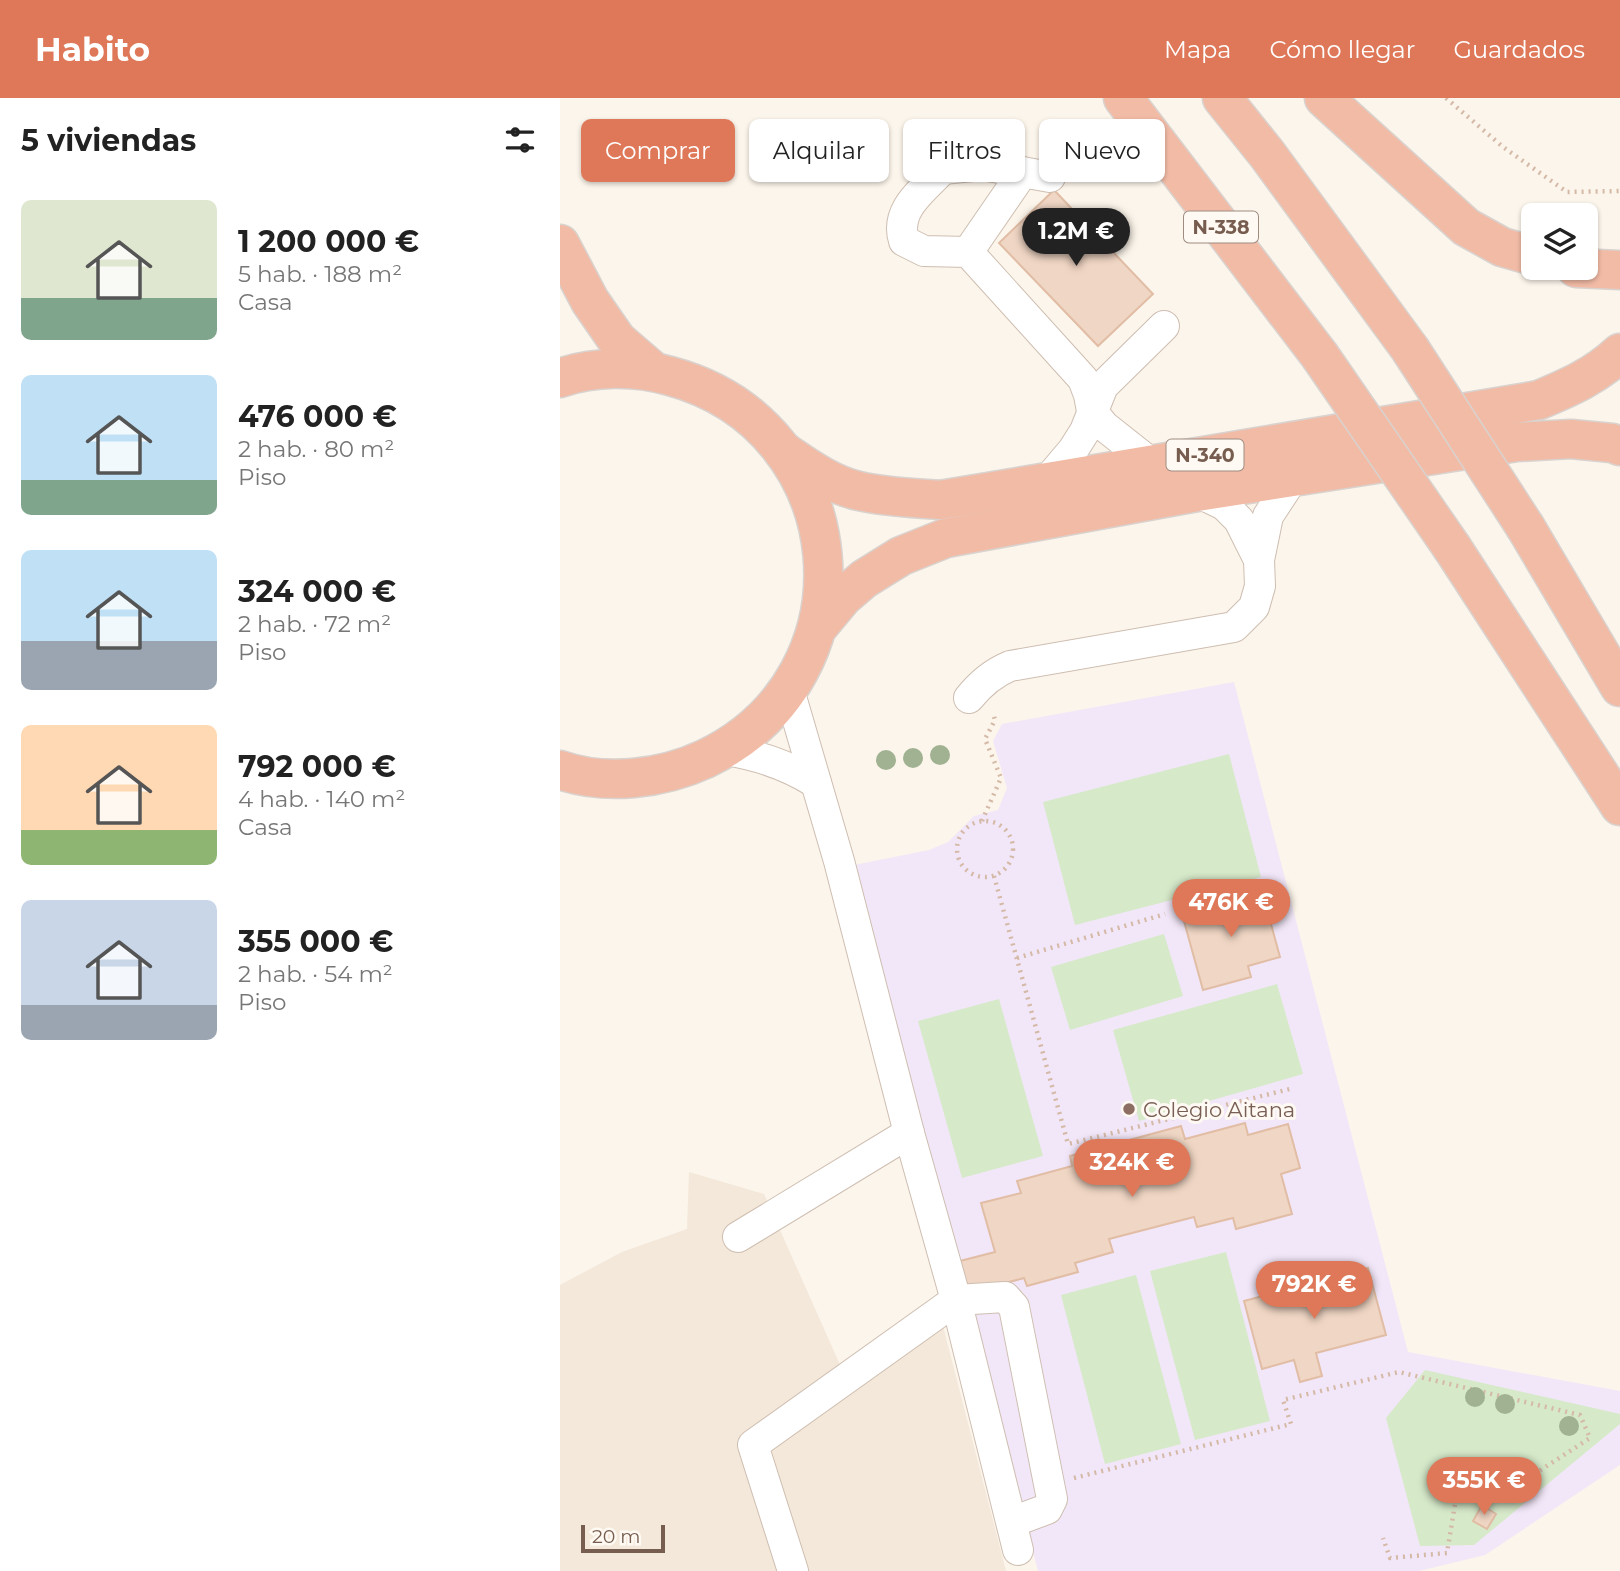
<!DOCTYPE html>
<html lang="es">
<meta charset="utf-8">
<style>
:root{--surface:#fff;--page:#f2f2f2;--text:#222;--muted:#767676;--accent:#de7858}
body{margin:0;font-family:Montserrat,sans-serif;background:var(--page);color:var(--text);height:100vh;display:flex;flex-direction:column;font-size:26px;white-space:nowrap}
*{box-sizing:border-box;margin:0}
p{font-size:23px;color:var(--muted)}
.icon{flex:none;width:38px;height:38px;fill:none;stroke:currentColor;stroke-width:2;stroke-linecap:round;stroke-linejoin:round}
.map{position:relative;flex:1;overflow:hidden}
.sheet{display:flex;flex-direction:column;background:var(--surface);width:560px}
.sheet>*{flex:none}
.top-card{position:absolute;left:21px;top:21px;width:665px;height:63px;display:flex;gap:14px}
.tools{position:absolute;left:961px;top:105px;display:grid;gap:14px}
.tools a{display:grid;place-items:center;width:77px;height:77px;border-radius:10px;background:var(--surface);box-shadow:0 2px 5px #0004;font-size:35px}
.scale{position:absolute;left:21px;bottom:18px;width:84px;box-sizing:border-box;padding-left:7px;border:4px solid #765d4f;border-top:0;font-size:19px;line-height:24px;white-space:nowrap;color:#765d4f;-webkit-text-stroke:5px #fef9f2;paint-order:stroke}
.price{position:absolute;translate:-50% -60px;padding:0 16px;border-radius:24px;background:var(--accent);color:#fff;font-size:23px;line-height:46px;filter:drop-shadow(0 2px 4px #0008)}
.price::after{content:'';position:absolute;left:50%;top:42px;width:21px;height:16px;margin-left:-10px;background:inherit;clip-path:polygon(0 0,100% 0,50% 100%)}
.price.selected{background:#222;color:#fff}
ul{padding:0;list-style:none}
li{display:flex;align-items:center;gap:21px;height:175px;padding:0 21px}
li span{display:grid;place-items:center;flex:none;width:196px;height:140px;border-radius:10px;color:#555}
li>.icon{margin-inline-start:auto}
span .icon{width:84px;height:84px;fill:#fffc;stroke-width:1}
li b{font-size:30px}
h2{display:flex;justify-content:space-between;align-items:center;height:84px;padding:0 21px;font-size:30px}
.chip{padding:0 24px;border-radius:10px;background:var(--surface);box-shadow:0 2px 5px #0004;font-size:24px;line-height:63px}
.chip.selected{background:var(--accent);color:#fff}
header{display:flex;align-items:center;gap:42px;box-sizing:border-box;height:98px;padding:0 35px;background:var(--accent);color:#fff}
header strong{font-size:33px}
nav{display:flex;gap:38px;margin-inline-start:auto;font-size:24px}
main{display:flex;flex:1;min-height:0}
.map>svg:first-child{display:block}
.residential{fill:#f3e8da}
.education{fill:#f2e7f8}
.green{fill:#d6e9c9}
.building{fill:#f0d6c4;stroke:#e1bda5;stroke-width:2}
.lines{fill:none;stroke-linecap:round;stroke-linejoin:round}
.minor-casing{stroke:#cebeb1;stroke-width:32}
.highway-casing{stroke:#d9d2ce;stroke-width:41}
.path{stroke:#d5b9a7;stroke-width:4.5;stroke-dasharray:2 5;stroke-linecap:butt}
.minor{stroke:#fff;stroke-width:30}
.highway{stroke:#f2bba6;stroke-width:38}
.highway-bridge-casing{stroke:#d9d2ce;stroke-width:41;stroke-linecap:butt}
.highway-bridge{stroke:#f2bba6;stroke-width:38}
.tree{fill:#a0b291}
.education-dot{fill:#8d6e63;stroke:#fef9f2;stroke-width:2.5}
.labels{text-anchor:middle;dominant-baseline:central;stroke-width:6;stroke-linejoin:round;paint-order:stroke}
.shield{fill:#fef9f2;stroke:#9f8c80;stroke-width:2}
.shield-label{font-size:19px;font-weight:bold;fill:#765d4f}
.education-label{font-size:21px;fill:#785e54;stroke:#fef9f2;text-anchor:start}
</style>
<header>
<strong>Habito</strong>
<nav><a>Mapa</a><a>Cómo llegar</a><a>Guardados</a></nav>
</header>
<main>
<section class="sheet">
<h2>5 viviendas<svg class="icon" aria-label="filters" viewBox="0 0 24 24"><path d="M4 7h16M4 17h16"/><circle cx="9" cy="7" r="2"/><circle cx="15" cy="17" r="2"/></svg></h2>
<ul>
<li><span style="background:linear-gradient(#dfe7d0 70%,#7fa58c 0)"><svg class="icon" aria-label="home" viewBox="0 0 24 24"><path d="M3 11l9-7 9 7M6 9v11h12V9"/></svg></span><div><b>1 200 000 €</b><p>5 hab. · 188 m²</p><p>Casa</p></div></li>
<li><span style="background:linear-gradient(#bfe0f5 75%,#7fa58c 0)"><svg class="icon" aria-label="home" viewBox="0 0 24 24"><path d="M3 11l9-7 9 7M6 9v11h12V9"/></svg></span><div><b>476 000 €</b><p>2 hab. · 80 m²</p><p>Piso</p></div></li>
<li><span style="background:linear-gradient(#bfe0f5 65%,#9aa5b1 0)"><svg class="icon" aria-label="home" viewBox="0 0 24 24"><path d="M3 11l9-7 9 7M6 9v11h12V9"/></svg></span><div><b>324 000 €</b><p>2 hab. · 72 m²</p><p>Piso</p></div></li>
<li><span style="background:linear-gradient(#ffd9b3 75%,#8fb573 0)"><svg class="icon" aria-label="home" viewBox="0 0 24 24"><path d="M3 11l9-7 9 7M6 9v11h12V9"/></svg></span><div><b>792 000 €</b><p>4 hab. · 140 m²</p><p>Casa</p></div></li>
<li><span style="background:linear-gradient(#c9d6e8 75%,#9aa5b1 0)"><svg class="icon" aria-label="home" viewBox="0 0 24 24"><path d="M3 11l9-7 9 7M6 9v11h12V9"/></svg></span><div><b>355 000 €</b><p>2 hab. · 54 m²</p><p>Piso</p></div></li>
</ul>
</section>
<div class="map">
<svg width="1060" height="1473" viewBox="0 0 1060 1473">
<rect width="100%" height="100%" fill="#fcf5eb"/>
<path class="residential" d="M129,1074L204,1096L281,1269L382,1224L446,1473H0V1187L62,1154L127,1131Z"/>
<path class="education" d="M674,584L848,1254L1060,1293V1367L925,1457L859,1473H478L289,768L369,752L388,744L414,718L438,712L447,690L433,643L442,626Z"/>
<g class="green">
<path d="M669,656L701,779L515,827L483,704Z"/>
<path d="M604,836L623,898L510,932L491,869Z"/>
<path d="M717,886L743,976L579,1023L553,932Z"/>
<path d="M439,901L483,1058L402,1080L358,923Z"/>
<path d="M666,1154L710,1323L635,1342L590,1173Z"/>
<path d="M576,1177L621,1346L545,1366L501,1197Z"/>
<path d="M865,1272L1060,1316V1326L914,1447L860,1448L826,1320Z"/>
</g>
<g class="building">
<path d="M494,92L593,196L538,248L439,145Z"/>
<path d="M702,793L720,859L688,868L691,879L643,892L622,816Z"/>
<path d="M685,1025L688,1037L728,1026L740,1070L721,1076L732,1116L676,1131L673,1120L637,1129L634,1119L549,1141L553,1154L515,1165L518,1174L467,1188L464,1180L409,1195L400,1163L435,1154L421,1105L461,1095L457,1083L512,1068L510,1058L621,1028L625,1041Z"/>
<path d="M808,1170L826,1237L756,1255L762,1278L740,1284L734,1262L702,1271L684,1203Z"/>
<path d="M922,1407L936,1416L927,1431L913,1423Z"/>
</g>
<g class="lines">
<defs>
<g id="minor">
<path d="M490,79L422,67L383,71C363,92 334,112 344,143L364,153L408,154L523,281L529,297L532,313L544,328L592,366"/>
<path d="M408,154L463,74"/>
<path d="M486,384L513,352L525,333L543,288L604,228"/>
<path d="M637,394L664,407L679,422L699,462"/>
<path d="M229,592L279,763L349,1035L396,1202L458,1452"/>
<path d="M409,600C421,585 433,575 450,568L674,529L694,509L700,488L699,462L708,418L733,380"/>
<path d="M164,652C198,657 228,667 256,685"/>
<path d="M178,1139L349,1035"/>
<path d="M233,1473L193,1347L396,1202L445,1199L454,1209L492,1401L487,1411L452,1424"/>
</g>
<g id="highway">
<path d="M563,0L760,258"/>
<path d="M662,0L707,56L850,251"/>
<path d="M764,0L906,129L942,149L973,158"/>
<path d="M0,146L30,203L57,242L93,273"/>
<path d="M1016,170L1060,172"/>
<path d="M0,280C34,268 75,268 110,278C296,328 319,578 145,661C102,681 46,688 0,672"/>
<path d="M226,355C248,370 272,387 299,393C325,399 353,400 380,402L979,302C1010,289 1035,278 1060,255"/>
<path d="M966,430L1060,589"/>
<path d="M893,451L1060,708"/>
<path d="M258,529L283,499L304,481L341,458L386,440L637,394L957,344L1011,341L1052,345L1060,348"/>
</g>
</defs>
<use href="#minor" class="minor-casing"/>
<use href="#highway" class="highway-casing"/>
<g class="path">
<path d="M886,0L943,49L1007,94L1060,93"/>
<circle cx="425" cy="751" r="28"/>
<path d="M422,723L441,680L425,641L435,622L433,615"/>
<path d="M434,778L508,1046L734,990"/>
<path d="M457,860L605,816"/>
<path d="M514,1380L731,1326L723,1302L839,1274L1020,1317L1030,1340L973,1377L931,1375L911,1382L897,1394L887,1455L830,1460L823,1440"/>
</g>
<use href="#minor" class="minor"/>
<use href="#highway" class="highway"/>
<defs>
<g id="highway-bridge">
<path d="M850,251L966,430"/>
<path d="M760,258L893,451"/>
</g>
</defs>
<use href="#highway-bridge" class="highway-bridge-casing"/>
<use href="#highway-bridge" class="highway-bridge"/>
</g>
<g class="tree">
<circle cx="380" cy="657" r="10"/>
<circle cx="353" cy="660" r="10"/>
<circle cx="326" cy="662" r="10"/>
<circle cx="915" cy="1299" r="10"/>
<circle cx="945" cy="1306" r="10"/>
<circle cx="1009" cy="1328" r="10"/>
</g>
<circle class="education-dot" cx="569" cy="1011" r="7"/>
<g class="labels">
<g class="shield">
<rect x="624" y="113.5" width="74" height="31" rx="5"/>
<rect x="606.5" y="341.5" width="77" height="31" rx="5"/>
</g>
<g class="shield-label">
<text x="661" y="129">N-338</text>
<text x="645" y="357">N-340</text>
</g>
<g class="education-label">
<text x="583" y="1011">Colegio Aitana</text>
</g>
</g>
</svg>
<div class="tools">
<a><svg class="icon" aria-label="layers" viewBox="0 0 24 24"><path d="M12 4l9 5-9 5-9-5zM3 14l9 5 9-5"/></svg></a>
</div>
<div class="scale">20 m</div>
<b class="price selected" style="left:516px;top:170px">1.2M €</b>
<b class="price" style="left:671px;top:841px">476K €</b>
<b class="price" style="left:572px;top:1101px">324K €</b>
<b class="price" style="left:754px;top:1223px">792K €</b>
<b class="price" style="left:924px;top:1419px">355K €</b>
<div class="top-card">
<a class="chip selected">Comprar</a>
<a class="chip">Alquilar</a>
<a class="chip">Filtros</a>
<a class="chip">Nuevo</a>
</div>
</div>
</main>
